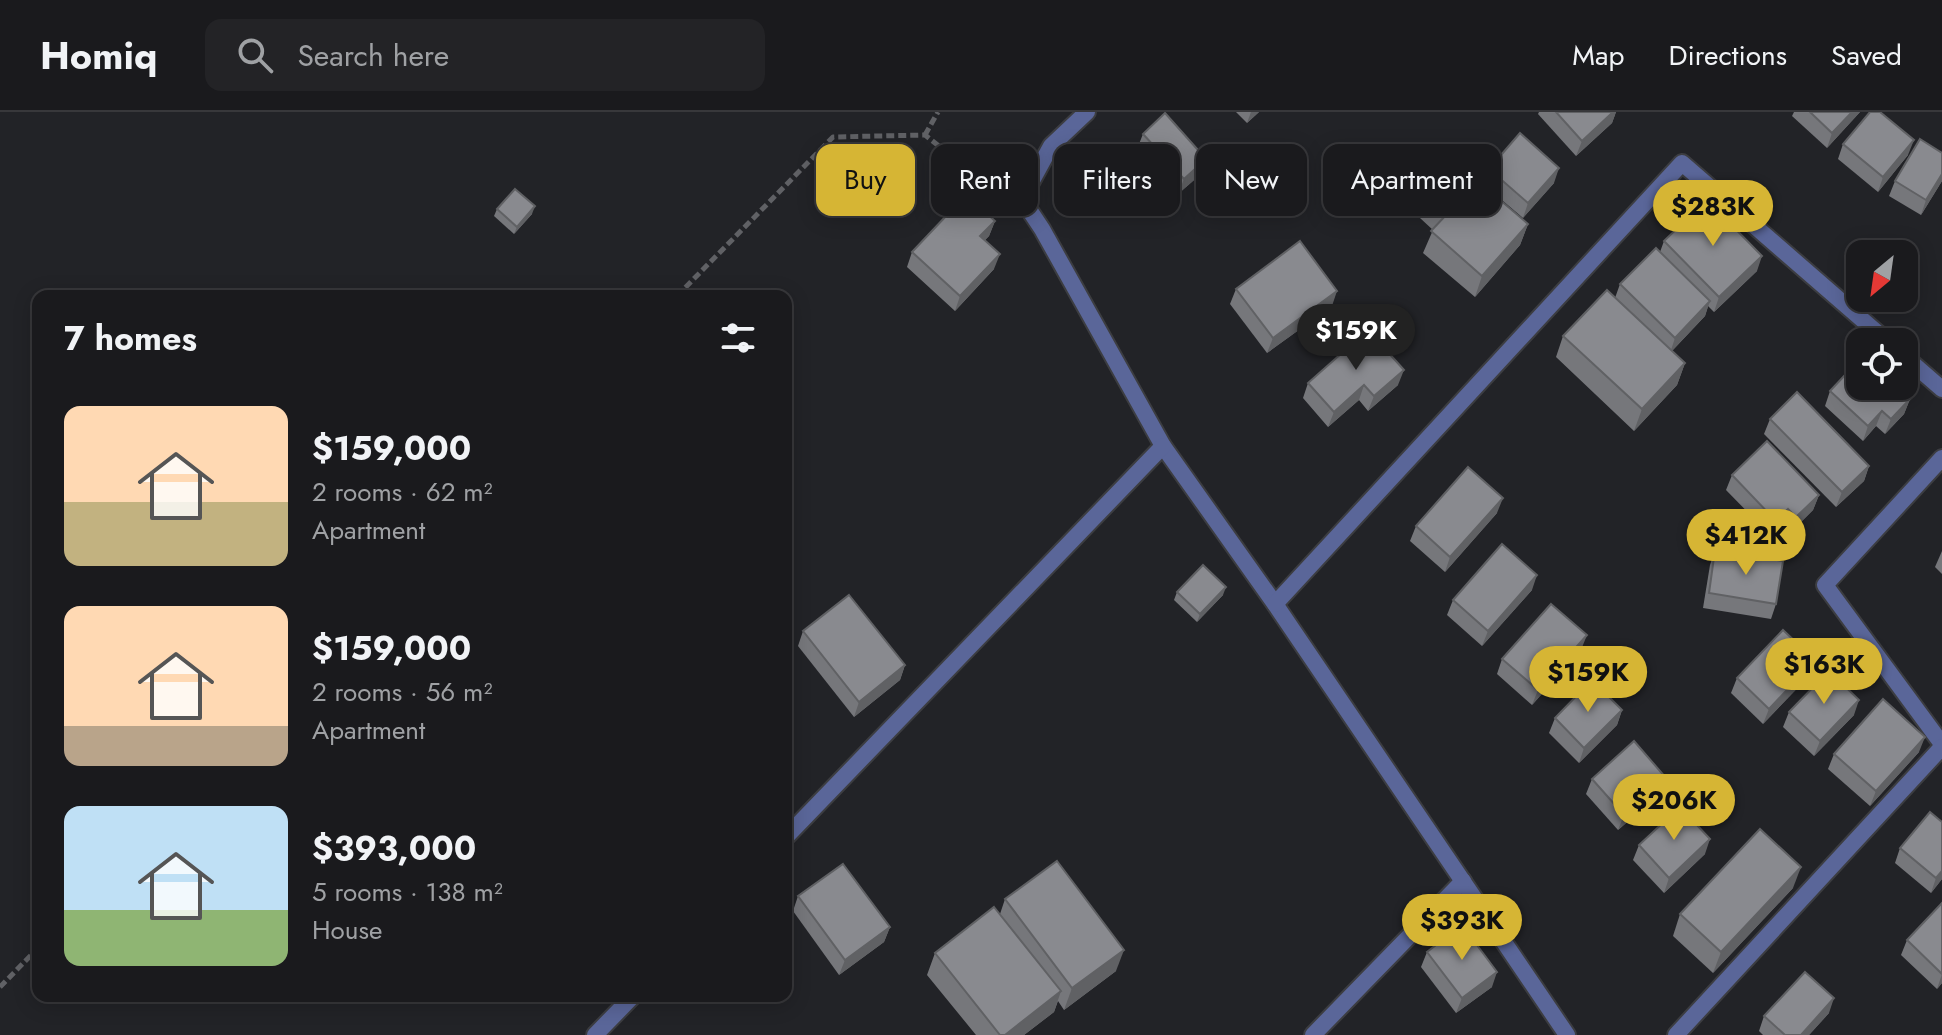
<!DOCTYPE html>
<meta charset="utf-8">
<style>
:root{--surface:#1a1a1d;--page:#232326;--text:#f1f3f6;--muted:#9fa1a4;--line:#38383b;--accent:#d6b534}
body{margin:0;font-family:Jost,sans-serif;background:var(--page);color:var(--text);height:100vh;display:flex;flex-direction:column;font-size:30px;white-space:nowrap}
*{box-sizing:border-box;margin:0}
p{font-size:26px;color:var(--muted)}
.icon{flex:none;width:44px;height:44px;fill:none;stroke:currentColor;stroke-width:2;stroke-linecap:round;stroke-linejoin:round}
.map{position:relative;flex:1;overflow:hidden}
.drawer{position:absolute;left:32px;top:178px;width:760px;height:712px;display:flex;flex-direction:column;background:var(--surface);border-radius:16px;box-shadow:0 4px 20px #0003,0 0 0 2px var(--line)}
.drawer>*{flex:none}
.top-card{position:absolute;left:816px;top:32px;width:760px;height:72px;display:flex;gap:16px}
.needle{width:52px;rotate:209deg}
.tools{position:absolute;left:1846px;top:128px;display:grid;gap:16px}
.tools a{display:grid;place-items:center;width:72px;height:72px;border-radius:16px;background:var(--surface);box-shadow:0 4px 20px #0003,0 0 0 2px var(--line);font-size:40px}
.price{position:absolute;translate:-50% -68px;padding:0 18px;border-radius:28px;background:var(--accent);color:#111;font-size:26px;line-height:52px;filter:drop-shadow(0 2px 4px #0008)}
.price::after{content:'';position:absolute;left:50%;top:48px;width:24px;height:18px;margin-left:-12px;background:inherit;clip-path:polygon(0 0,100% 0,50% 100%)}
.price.active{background:#222;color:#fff}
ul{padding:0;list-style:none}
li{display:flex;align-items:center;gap:24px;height:200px;padding:0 32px}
li span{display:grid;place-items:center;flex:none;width:224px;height:160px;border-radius:16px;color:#555}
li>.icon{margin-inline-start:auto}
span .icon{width:96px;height:96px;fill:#fffc;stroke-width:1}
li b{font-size:34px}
h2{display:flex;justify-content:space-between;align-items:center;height:96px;padding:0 32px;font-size:34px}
.chip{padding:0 28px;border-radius:16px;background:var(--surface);box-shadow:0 4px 20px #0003,0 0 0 2px var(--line);font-size:28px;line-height:72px}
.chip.active{background:var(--accent);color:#111}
header{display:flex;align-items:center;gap:48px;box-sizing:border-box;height:112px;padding:0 40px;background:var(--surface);border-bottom:2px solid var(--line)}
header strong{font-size:38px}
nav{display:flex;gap:44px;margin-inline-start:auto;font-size:28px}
.search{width:560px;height:72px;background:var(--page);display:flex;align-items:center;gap:20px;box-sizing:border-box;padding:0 28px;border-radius:16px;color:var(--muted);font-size:30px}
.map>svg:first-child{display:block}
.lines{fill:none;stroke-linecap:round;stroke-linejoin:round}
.street-casing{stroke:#3c3d41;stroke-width:20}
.path{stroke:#606165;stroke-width:5;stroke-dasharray:8 4;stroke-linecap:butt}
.street{stroke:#5a6699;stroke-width:16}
.wall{fill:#76777b}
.shaded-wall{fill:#606164}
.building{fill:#898a8f;stroke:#606164;stroke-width:2}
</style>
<header>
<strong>Homiq</strong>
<div class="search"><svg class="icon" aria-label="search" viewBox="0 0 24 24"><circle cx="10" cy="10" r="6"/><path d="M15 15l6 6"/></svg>Search here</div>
<nav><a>Map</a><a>Directions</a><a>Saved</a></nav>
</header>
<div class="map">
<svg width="1942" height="923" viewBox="0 0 1942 923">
<rect width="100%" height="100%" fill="#222327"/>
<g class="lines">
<defs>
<g id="street">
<path d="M1087,0L1051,34L1022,87L1042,117L1163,334L1275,492L1567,923"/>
<path d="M1904,244L1942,277"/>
<path d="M1942,346L1825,473L1942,632"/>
<path d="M1275,492L1682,51L1888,230"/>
<path d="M786,725L1163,334"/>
<path d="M595,923L633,884"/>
<path d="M1313,923L1463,769"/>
<path d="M1676,923L1942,635"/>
</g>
</defs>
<use href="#street" class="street-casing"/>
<g class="path">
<path d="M925,23L938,0"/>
<path d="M677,184L833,25L925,23L997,80"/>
<path d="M0,875L38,836"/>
</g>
<use href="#street" class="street"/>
</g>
<g class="wall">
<path d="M1236,0H1259L1247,11Z"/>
<path d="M1539,0H1616L1612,11L1576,44L1538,2Z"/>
<path d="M1794,0H1860L1827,36L1792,4Z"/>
<path d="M1143,22L1201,62L1178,82L1137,37Z"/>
<path d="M1843,32L1908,43L1878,80L1838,47Z"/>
<path d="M1942,41V69L1921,103L1889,84L1895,69Z"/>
<path d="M1489,57L1554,71L1523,106L1483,72Z"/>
<path d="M1428,85L1528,112L1520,133L1475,185L1423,141L1433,118L1420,106Z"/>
<path d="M497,97L532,102L514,122L494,104Z"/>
<path d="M995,109L989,124L985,128L994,157L955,199L907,155L912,140Z"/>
<path d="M1664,129L1757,159L1714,200L1708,194L1705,204L1672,239L1685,251L1677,273L1634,319L1556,245L1563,224L1615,186L1620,172L1660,140Z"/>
<path d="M1236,177L1332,194L1267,241L1230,192Z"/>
<path d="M1308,271L1398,273L1368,299L1359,288L1328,315L1303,286Z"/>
<path d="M1830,279L1910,287L1904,302L1885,322L1876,314L1863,329L1825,294Z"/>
<path d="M1770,307L1869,354L1864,369L1836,395L1764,322Z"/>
<path d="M1732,363L1819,383L1813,398L1791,420L1783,412L1771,424L1726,378Z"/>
<path d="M1497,401L1445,460L1410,429L1416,414Z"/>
<path d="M1715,438L1776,492L1771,507L1703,496L1710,453Z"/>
<path d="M1942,439V462L1935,455Z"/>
<path d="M1532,478L1482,534L1447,503L1453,488Z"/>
<path d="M1177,480L1223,483L1197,510L1174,488Z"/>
<path d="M803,519L905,553L900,568L854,605L798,534Z"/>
<path d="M1581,538L1532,593L1497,562L1502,547Z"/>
<path d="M1810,563L1763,612L1731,581L1737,566Z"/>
<path d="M1622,598L1617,613L1579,651L1549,621L1555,606Z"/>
<path d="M1789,600L1854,603L1814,644L1783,615Z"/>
<path d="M1919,640L1870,694L1828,657L1834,642Z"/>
<path d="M1592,667L1661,681L1618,718L1586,682Z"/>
<path d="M1639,733L1705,742L1664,781L1633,748Z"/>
<path d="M1900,736L1942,767L1931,781L1895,751Z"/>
<path d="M1793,776L1713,861L1673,824L1680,802Z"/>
<path d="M798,784L890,815L884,830L839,863L793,799Z"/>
<path d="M1005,787L1116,859L1064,898L1058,889L1054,900L1024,923H976L927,863L935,841L1000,802Z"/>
<path d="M1942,791V871L1937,877L1901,843L1907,828Z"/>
<path d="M1427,840L1492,875L1456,901L1421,855Z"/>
<path d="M1829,901L1809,923H1763L1759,919L1764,904Z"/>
</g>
<g class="shaded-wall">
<path d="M1251,0H1259L1247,11Z"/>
<path d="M1613,0H1616L1612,11L1576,44L1582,29Z"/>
<path d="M1852,0H1860L1827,36L1832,21Z"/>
<path d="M1914,28L1908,43L1878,80L1883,65Z"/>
<path d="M1206,47L1201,62L1178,82L1184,67Z"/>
<path d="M1559,56L1554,71L1523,106L1528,91Z"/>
<path d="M1942,62V69L1921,103L1926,88Z"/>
<path d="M535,94L532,102L514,122L517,115Z"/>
<path d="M995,109L989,124L975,139L980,124Z"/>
<path d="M1528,112L1520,133L1475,185L1482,164Z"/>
<path d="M1000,142L994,157L955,199L960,184Z"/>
<path d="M1762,144L1757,159L1714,200L1719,185Z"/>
<path d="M1337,179L1332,194L1267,241L1273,226Z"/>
<path d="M1710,189L1705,204L1670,241L1675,226Z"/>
<path d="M1685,251L1677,273L1634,319L1642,297Z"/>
<path d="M1404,258L1398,273L1368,299L1374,284Z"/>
<path d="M1364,273L1359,288L1328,315L1334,300Z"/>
<path d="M1910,287L1904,302L1885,322L1891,307Z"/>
<path d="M1882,299L1876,314L1863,329L1868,314Z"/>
<path d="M1869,354L1864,369L1836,395L1842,380Z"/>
<path d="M1819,383L1813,398L1791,420L1796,405Z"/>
<path d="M1503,386L1497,401L1445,460L1450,445Z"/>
<path d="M1788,397L1783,412L1771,424L1776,409Z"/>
<path d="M1537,463L1532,478L1482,534L1488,519Z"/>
<path d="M1226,475L1223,483L1197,510L1200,502Z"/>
<path d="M1587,523L1581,538L1532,593L1538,578Z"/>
<path d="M1815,548L1810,563L1763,612L1769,597Z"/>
<path d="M905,553L900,568L854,605L859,590Z"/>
<path d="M1859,588L1854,603L1814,644L1820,629Z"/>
<path d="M1622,598L1617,613L1579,651L1584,636Z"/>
<path d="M1925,625L1919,640L1870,694L1876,679Z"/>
<path d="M1666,666L1661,681L1618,718L1624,703Z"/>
<path d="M1710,727L1705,742L1664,781L1669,766Z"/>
<path d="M1801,755L1793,776L1713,861L1721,840Z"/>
<path d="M1942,759V767L1931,781L1936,766Z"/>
<path d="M890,815L884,830L839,863L845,848Z"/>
<path d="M1124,838L1116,859L1064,898L1072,876Z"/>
<path d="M1497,860L1492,875L1456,901L1462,886Z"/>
<path d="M1942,862V871L1937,877Z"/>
<path d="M1061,879L1054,900L1024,923H1005Z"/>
<path d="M1834,886L1829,901L1809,923H1801Z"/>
</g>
<g class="building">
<path d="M1556,0H1613L1582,29Z"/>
<path d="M1810,0H1852L1832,21Z"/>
<path d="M1870,0H1880L1914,28L1883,65L1843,32Z"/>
<path d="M1165,1L1206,47L1184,67L1143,22Z"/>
<path d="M1520,21L1559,56L1528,91L1489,57Z"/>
<path d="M1920,27L1942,41V62L1926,88L1895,69Z"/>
<path d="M1457,51L1528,112L1482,164L1431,119L1447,102L1428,85Z"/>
<path d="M515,77L535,94L517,115L497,97Z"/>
<path d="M966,83L995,109L980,124L1000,142L960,184L912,140Z"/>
<path d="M1707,88L1762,144L1719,185L1664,129Z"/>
<path d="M1300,129L1337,179L1273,226L1236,177Z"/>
<path d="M1656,136L1710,189L1675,226L1620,172Z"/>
<path d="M1607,178L1685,251L1642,297L1563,224Z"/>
<path d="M1368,218L1404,258L1374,284L1364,273L1334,300L1308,271Z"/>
<path d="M1860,247V274H1895L1910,287L1891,307L1882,299L1868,314L1830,279Z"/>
<path d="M1797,280L1869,354L1842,380L1770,307Z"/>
<path d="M1767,329L1819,383L1796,405L1788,397L1776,409L1732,363Z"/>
<path d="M1468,355L1503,386L1450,445L1416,414Z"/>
<path d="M1502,432L1537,463L1488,519L1453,488Z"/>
<path d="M1715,438L1783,449L1776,492L1709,481Z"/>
<path d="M1203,453L1226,475L1200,502L1177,480Z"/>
<path d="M849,483L905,553L859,590L803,519Z"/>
<path d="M1551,492L1587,523L1538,578L1502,547Z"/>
<path d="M1783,518L1815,548L1769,597L1737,566Z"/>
<path d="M1829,559L1859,588L1820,629L1789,600Z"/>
<path d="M1592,568L1622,598L1584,636L1555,606Z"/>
<path d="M1883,587L1925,625L1876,679L1834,642Z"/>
<path d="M1634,629L1666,666L1624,703L1592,667Z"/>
<path d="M1680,695L1710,727L1669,766L1639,733Z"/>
<path d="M1930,700L1942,710V759L1936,766L1900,736Z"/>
<path d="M1760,717L1801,755L1721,840L1680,802Z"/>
<path d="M1057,749L1124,838L1072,876L1005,787Z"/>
<path d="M843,752L890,815L845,848L798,784Z"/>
<path d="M1942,791V862L1907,828Z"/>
<path d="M994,795L1061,879L1005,923H1000L935,841Z"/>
<path d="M1462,813L1497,860L1462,886L1427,840Z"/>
<path d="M1805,860L1834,886L1801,923H1785L1764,904Z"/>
</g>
</svg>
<div class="tools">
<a><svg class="needle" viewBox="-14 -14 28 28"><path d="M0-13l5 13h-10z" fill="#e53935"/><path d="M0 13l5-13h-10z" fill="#9fa1a4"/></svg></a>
<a><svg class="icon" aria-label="locate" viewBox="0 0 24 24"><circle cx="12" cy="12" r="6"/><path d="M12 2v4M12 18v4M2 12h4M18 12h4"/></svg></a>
</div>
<b class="price" style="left:1713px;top:136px">$283K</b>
<b class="price active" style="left:1356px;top:260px">$159K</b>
<b class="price" style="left:1746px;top:465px">$412K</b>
<b class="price" style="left:1824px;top:594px">$163K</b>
<b class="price" style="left:1588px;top:602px">$159K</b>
<b class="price" style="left:1674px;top:730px">$206K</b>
<b class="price" style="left:1462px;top:850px">$393K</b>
<div class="top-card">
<a class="chip active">Buy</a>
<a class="chip">Rent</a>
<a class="chip">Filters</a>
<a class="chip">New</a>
<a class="chip">Apartment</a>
</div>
<section class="drawer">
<h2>7 homes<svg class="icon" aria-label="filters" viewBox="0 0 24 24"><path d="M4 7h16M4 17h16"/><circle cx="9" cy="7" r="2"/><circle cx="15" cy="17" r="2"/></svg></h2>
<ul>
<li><span style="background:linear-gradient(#ffd9b3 60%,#c2b280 0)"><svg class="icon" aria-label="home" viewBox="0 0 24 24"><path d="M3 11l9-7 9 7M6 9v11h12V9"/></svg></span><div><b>$159,000</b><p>2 rooms · 62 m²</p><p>Apartment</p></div></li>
<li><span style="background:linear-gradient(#ffd9b3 75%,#b9a48a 0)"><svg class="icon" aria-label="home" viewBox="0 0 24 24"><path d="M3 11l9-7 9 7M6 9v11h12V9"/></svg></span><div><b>$159,000</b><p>2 rooms · 56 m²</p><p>Apartment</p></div></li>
<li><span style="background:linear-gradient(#bfe0f5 65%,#8fb573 0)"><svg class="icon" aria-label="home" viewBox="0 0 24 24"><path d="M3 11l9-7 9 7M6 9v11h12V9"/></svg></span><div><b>$393,000</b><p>5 rooms · 138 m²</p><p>House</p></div></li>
</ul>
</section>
</div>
